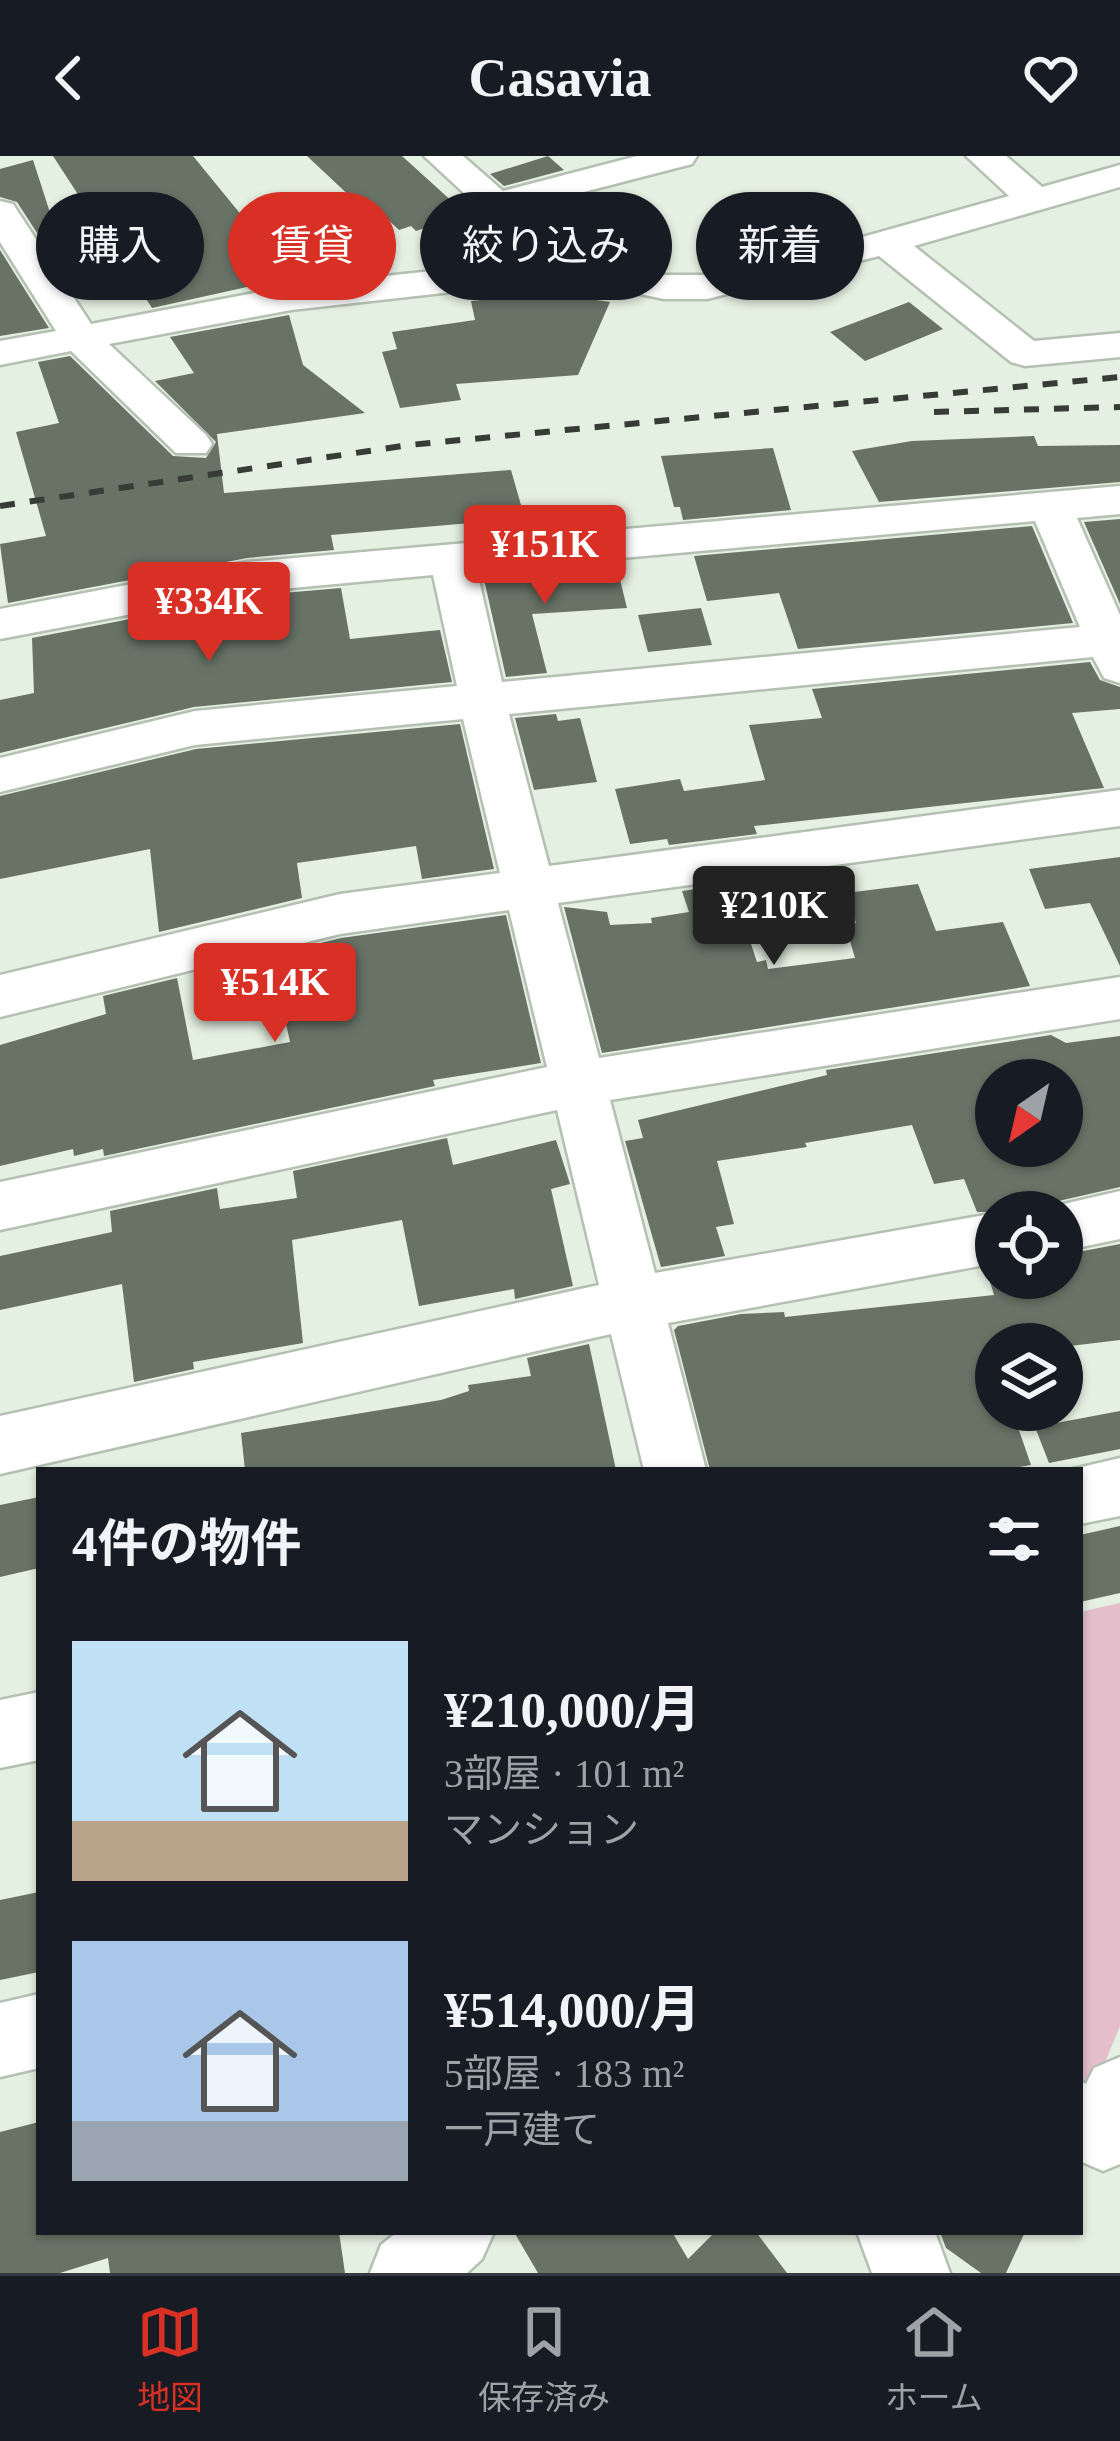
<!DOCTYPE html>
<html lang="ja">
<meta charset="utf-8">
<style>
:root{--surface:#171b24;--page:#20242c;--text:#f1f3f6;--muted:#9ea1a6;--line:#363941;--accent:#d93025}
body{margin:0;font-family:"Times New Roman","Noto Sans JP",serif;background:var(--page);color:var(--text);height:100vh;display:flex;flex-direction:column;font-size:45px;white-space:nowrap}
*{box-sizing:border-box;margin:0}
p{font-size:39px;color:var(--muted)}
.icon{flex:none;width:66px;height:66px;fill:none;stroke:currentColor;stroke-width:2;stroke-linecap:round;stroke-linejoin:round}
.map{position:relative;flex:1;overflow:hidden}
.side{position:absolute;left:36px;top:1311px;width:1047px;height:768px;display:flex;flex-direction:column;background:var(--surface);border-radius:0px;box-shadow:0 3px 9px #0004}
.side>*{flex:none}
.hud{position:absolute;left:36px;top:36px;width:1050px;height:108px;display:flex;gap:24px}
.needle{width:78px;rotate:214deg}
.fabs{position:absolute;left:975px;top:903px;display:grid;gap:24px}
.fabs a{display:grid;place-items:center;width:108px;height:108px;border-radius:50%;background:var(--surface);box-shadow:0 3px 9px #0004;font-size:60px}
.price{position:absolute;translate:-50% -102px;padding:0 27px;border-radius:12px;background:var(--accent);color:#fff;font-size:39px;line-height:78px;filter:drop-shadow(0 3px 6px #0008)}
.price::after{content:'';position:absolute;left:50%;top:72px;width:36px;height:27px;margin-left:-18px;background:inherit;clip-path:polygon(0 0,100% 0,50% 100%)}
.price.on{background:#222;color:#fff}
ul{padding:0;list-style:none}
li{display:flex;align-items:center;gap:36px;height:300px;padding:0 36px}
li span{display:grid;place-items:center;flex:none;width:336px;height:240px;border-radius:0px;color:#555}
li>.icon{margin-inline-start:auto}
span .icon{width:144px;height:144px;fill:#fffc;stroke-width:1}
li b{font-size:51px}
h2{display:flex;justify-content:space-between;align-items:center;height:144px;padding:0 36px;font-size:51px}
.tag{padding:0 42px;border-radius:54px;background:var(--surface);box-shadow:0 3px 9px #0004;font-size:42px;line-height:108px}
.tag.on{background:var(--accent);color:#fff}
header{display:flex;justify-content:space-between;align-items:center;height:156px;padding:0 36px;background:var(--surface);font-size:54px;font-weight:700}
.menu{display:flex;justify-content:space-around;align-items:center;height:168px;border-top:3px solid var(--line);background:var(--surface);font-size:33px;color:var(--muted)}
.menu a{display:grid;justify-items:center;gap:6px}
.menu .on{color:var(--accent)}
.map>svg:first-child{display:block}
.green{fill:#e4bfcb}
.building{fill:#687366;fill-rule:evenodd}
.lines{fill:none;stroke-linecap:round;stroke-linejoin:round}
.minor-casing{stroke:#b4c0b2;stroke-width:5}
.minor{fill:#fff;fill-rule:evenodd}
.rail{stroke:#373d36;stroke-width:6;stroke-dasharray:15 15;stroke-linecap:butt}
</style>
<header><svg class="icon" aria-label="back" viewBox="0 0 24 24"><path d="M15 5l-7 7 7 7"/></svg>Casavia<svg class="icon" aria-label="heart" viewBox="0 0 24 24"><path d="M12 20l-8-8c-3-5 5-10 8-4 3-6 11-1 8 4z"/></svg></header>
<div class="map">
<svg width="1120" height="2117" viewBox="0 0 1120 2117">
<rect width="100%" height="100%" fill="#e4f0e1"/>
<path class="green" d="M1120,1447V1870L1087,1950L1080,1946V1456Z"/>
<g class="building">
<path d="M53,0H193L292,121L152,152Z"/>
<path d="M307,0H402L466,58L416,75L411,70L399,74L365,42L355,45Z"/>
<path d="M548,0L564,14L504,30L490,18Z"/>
<path d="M33,4L76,137L17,46L0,41V13Z"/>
<path d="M591,39L610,57L553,74L531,54Z"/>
<path d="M0,94L49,172L0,180Z"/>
<path d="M519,133L610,146L578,219L456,228L461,244L400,252L382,196L397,193L392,176L475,164L471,145L502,142L500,135Z"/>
<path d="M909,146L943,173L865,205L830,176Z"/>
<path d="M289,159L303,209L365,257L217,278L224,337L511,314L529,377L473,382L471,367L331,379L334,394L247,402L8,447L0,388L46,380L16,276L59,267L38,206L70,200L173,300L206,302L216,286L155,225L194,217L170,181Z"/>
<path d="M1034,280L1038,290L1120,289V326L879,346L852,295L912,285Z"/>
<path d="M773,292L791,354L683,364L680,351H674L661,300Z"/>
<path d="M1120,363V448L1084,366Z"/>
<path d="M1032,370L1073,467L798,493L779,437L707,445L694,400Z"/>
<path d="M616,407L627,452L532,458L547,517L506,521L483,419Z"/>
<path d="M341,432L350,483L440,474L452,526L194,551L0,597V544L34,537L32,482L249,440Z"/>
<path d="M701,452L712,489L648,496L638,459Z"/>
<path d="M1090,506L1100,524L1120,531V553L1072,557L1104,632L754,670L757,678L669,689L667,683L630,688L615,633L680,623L684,635L765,624L749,569L822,562L812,533Z"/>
<path d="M556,558L558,565L580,562L597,626L534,634L515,562Z"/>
<path d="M460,568L494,713L422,723L416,690L297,707L302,742L159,776L150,693L0,723V640L196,593Z"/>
<path d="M1120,701V810L1090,747L1045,753L1029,713Z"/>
<path d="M731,728L757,806L766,804L768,813L855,802L845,768L856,767L846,737L918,728L936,775L1003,766L1030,830L602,897L564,751L607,756L610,769L652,767L651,762L689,756L682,735Z"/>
<path d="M506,759L541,907L433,924L435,930L104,1000L103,993L74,1000L73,993L0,1010V889L106,858L103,840L177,822L193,904L290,886L271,799L341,782Z"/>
<path d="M1051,879L1066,887L1120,880V1031L1041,1049L1039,1056H977L964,1023L934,1028L912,969L805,987L807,991L717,1005L734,1068L716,1071L725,1100L661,1111L625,985L643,982L638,964L827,919L826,914ZM996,924H1062V990H996Z"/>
<path d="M447,982L453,1009L556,984L570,1028L551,1033L573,1130L515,1143L514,1133L419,1150L402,1064L292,1084L303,1187L193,1206L194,1213L134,1226L122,1128L0,1154V1100L112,1076L110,1055L217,1032L220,1053L297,1042L293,1015Z"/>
<path d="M1120,1088V1184L1062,1191L996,1188V1254H1012L1031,1309L1000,1314H710L674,1174L678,1170L741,1158L784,1156L785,1161L994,1139L988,1119L1062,1122V1099Z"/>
<path d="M589,1188L616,1314H245L241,1277L441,1244L469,1235L468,1229L531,1220L527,1202Z"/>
<path d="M1120,1255V1293L1049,1307L1035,1271Z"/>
<path d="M39,1341V1412L0,1421V1349Z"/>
<path d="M1120,1370V1437L1080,1446V1379Z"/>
<path d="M39,1736V1816L0,1824V1744Z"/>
<path d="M39,1966V2076H339L345,2117H110L108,2102L60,2117H0V1976Z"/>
<path d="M514,2076H672L688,2103L715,2076H756L787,2117H538Z"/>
<path d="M940,2076H1025L1006,2117H981L946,2092Z"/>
</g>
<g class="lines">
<defs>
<g id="minor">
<path d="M424,0H463L503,35L637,0H697L692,8L522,52L579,103L664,119H707L766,108L1009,40L966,0H1006L1042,31L1120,9V31L914,90L1034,185L1120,177V201L1025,210L1011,206L879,100L707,143H664L567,123L291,154L109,188L206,279L212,288L206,297H176L71,195L0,209V185L56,175L0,86V45L13,48L91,168L291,130L536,104Z"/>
<path d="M1120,330V358L1077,362L1120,459V527L1104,522L1093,501L509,558L549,710L1120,634V670L558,747L599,902L1120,821V863L610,944L655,1117L996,1057V1107L668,1167L706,1314H644L611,1178L0,1318V1260L599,1129L557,954L0,1074V1026L547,911L509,754L340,778L0,861V819L340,738L500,717L463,563L195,589L0,636V602L195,555L457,530L433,419L248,436L0,483V453L248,406ZM1035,365L1080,471L502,526L477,415Z"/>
<path d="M1120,1035V1083L1062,1095V1056L1042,1053Z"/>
<path d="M1120,1302V1360L1080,1368V1314H1069Z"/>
<path d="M39,1536V1604L0,1612V1544Z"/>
<path d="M39,1838V1912L0,1921V1847Z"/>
<path d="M1120,1901V2008L1103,2015L1080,2005V1925L1086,1928L1094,1912Z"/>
<path d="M397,2076H494L482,2103L467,2117H370L381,2089Z"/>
<path d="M857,2076H935L950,2117H872Z"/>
</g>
</defs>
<use href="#minor" class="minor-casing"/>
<use href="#minor" class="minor"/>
<g class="rail">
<path d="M934,256L1120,251"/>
<path d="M0,350L409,289L1120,221"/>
</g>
</g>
</svg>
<div class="fabs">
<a><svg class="needle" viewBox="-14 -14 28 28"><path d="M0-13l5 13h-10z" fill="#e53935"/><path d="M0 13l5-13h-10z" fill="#9ea1a6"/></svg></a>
<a><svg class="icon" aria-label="locate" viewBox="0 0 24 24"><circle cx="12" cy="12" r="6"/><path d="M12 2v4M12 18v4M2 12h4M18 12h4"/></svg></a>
<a><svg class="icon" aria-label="layers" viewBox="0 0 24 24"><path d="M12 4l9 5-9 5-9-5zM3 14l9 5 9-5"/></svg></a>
</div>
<b class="price" style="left:545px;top:451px">¥151K</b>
<b class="price" style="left:209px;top:508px">¥334K</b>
<b class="price on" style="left:774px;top:812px">¥210K</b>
<b class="price" style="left:275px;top:889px">¥514K</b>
<div class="hud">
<a class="tag">購入</a>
<a class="tag on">賃貸</a>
<a class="tag">絞り込み</a>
<a class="tag">新着</a>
</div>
<section class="side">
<h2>4件の物件<svg class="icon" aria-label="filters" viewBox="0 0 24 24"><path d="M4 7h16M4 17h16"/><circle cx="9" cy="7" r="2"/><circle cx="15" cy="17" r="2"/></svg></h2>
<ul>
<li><span style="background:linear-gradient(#bfe0f5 75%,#b9a48a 0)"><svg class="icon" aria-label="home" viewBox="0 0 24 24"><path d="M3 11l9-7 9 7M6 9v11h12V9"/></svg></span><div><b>¥210,000/月</b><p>3部屋 · 101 m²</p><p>マンション</p></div></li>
<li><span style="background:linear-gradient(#a9c7e8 75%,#9aa5b1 0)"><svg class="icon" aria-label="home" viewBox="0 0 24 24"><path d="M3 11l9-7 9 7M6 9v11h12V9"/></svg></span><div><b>¥514,000/月</b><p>5部屋 · 183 m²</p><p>一戸建て</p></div></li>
</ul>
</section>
</div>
<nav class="menu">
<a class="on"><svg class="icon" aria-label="map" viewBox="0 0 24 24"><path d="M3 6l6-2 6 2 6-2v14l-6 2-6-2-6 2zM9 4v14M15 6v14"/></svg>地図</a>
<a><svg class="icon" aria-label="saved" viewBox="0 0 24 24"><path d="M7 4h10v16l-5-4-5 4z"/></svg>保存済み</a>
<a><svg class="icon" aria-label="home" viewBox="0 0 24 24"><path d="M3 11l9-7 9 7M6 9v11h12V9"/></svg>ホーム</a>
</nav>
